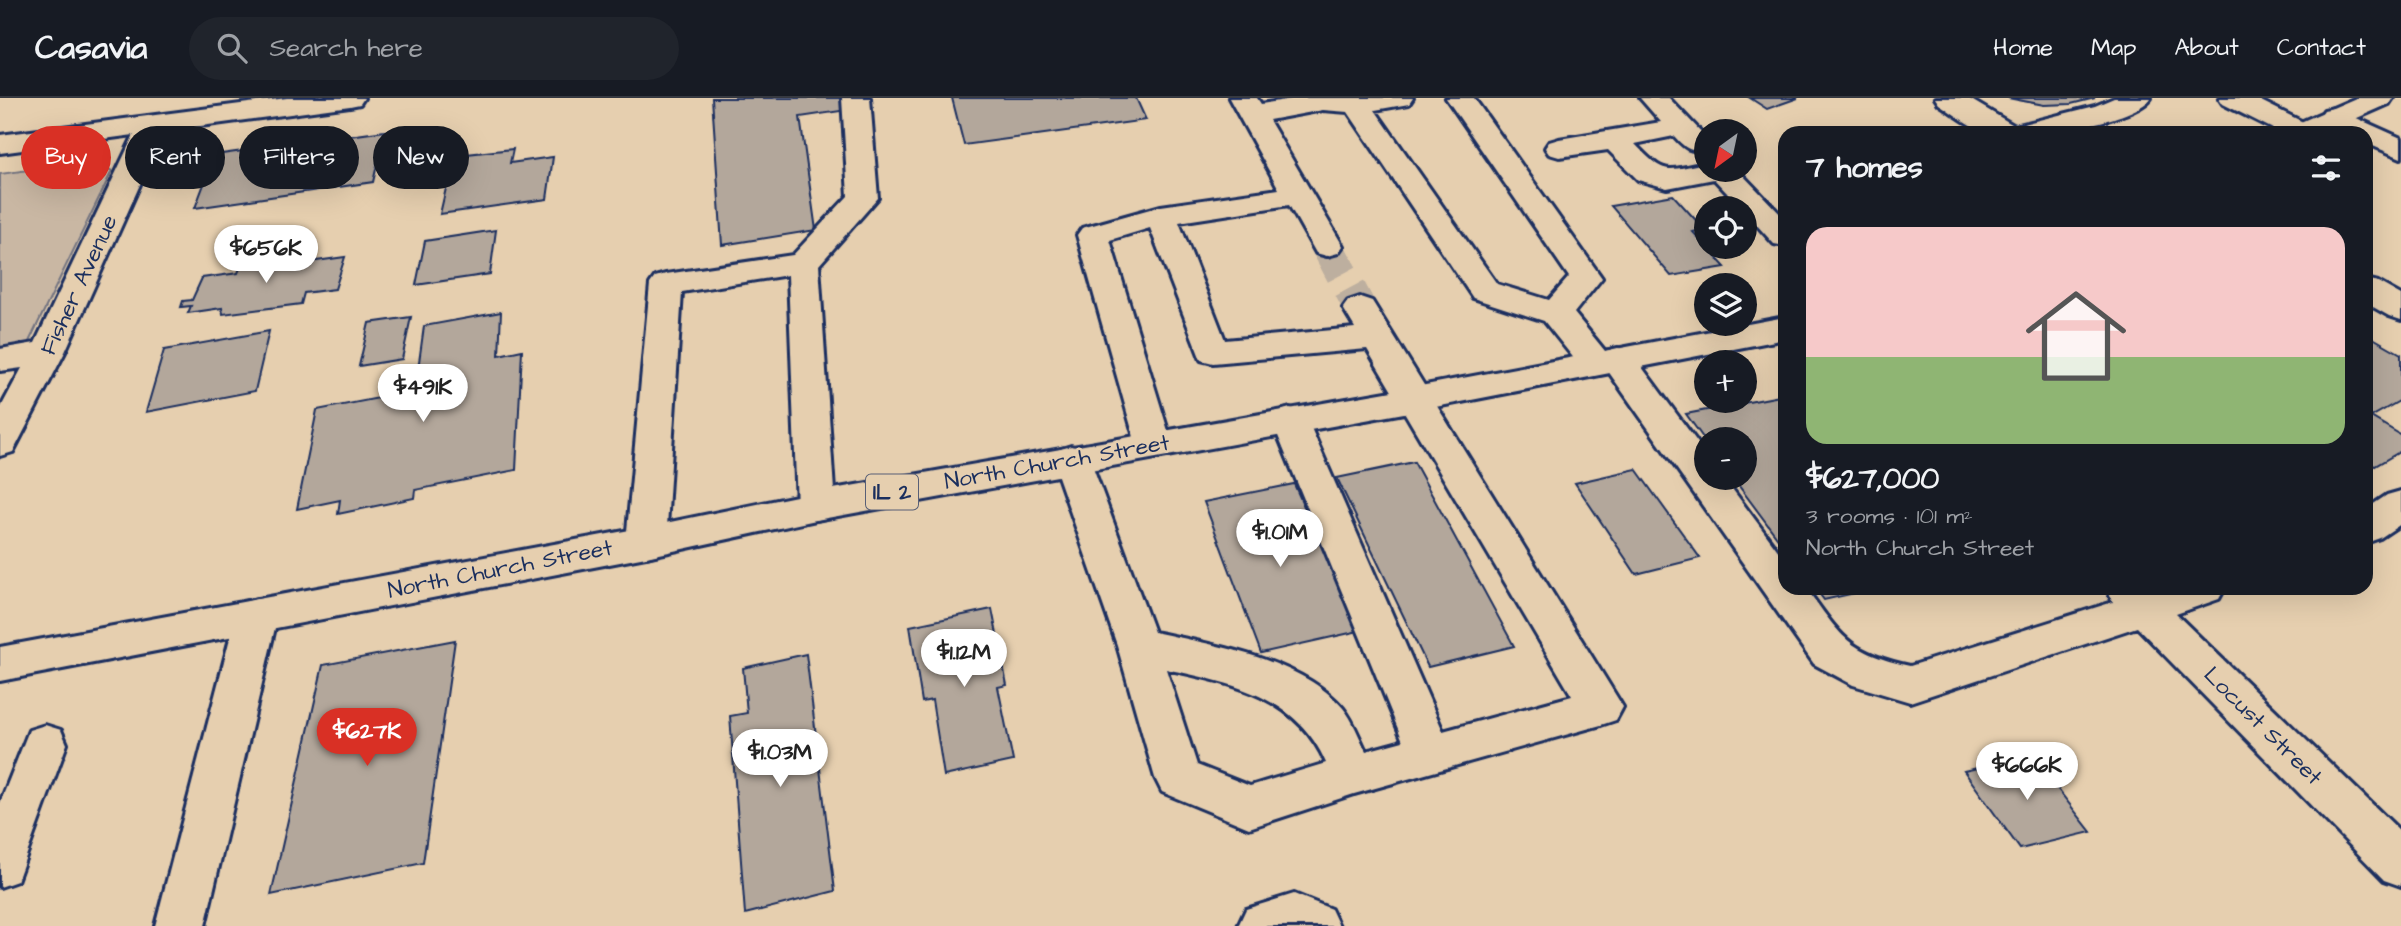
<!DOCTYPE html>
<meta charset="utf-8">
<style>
:root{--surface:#171b24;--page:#20242c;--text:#f1f3f6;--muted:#9ea1a6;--line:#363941;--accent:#d93025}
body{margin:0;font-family:"Architects Daughter",sans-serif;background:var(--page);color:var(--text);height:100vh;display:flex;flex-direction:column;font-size:26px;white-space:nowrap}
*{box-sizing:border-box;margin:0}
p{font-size:23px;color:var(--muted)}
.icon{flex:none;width:38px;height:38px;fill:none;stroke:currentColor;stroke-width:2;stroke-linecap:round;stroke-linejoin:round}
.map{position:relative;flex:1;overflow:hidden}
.details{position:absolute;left:1778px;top:28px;width:595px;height:469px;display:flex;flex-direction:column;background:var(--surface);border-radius:21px;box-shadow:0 7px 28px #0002}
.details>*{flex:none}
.top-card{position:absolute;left:21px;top:28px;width:665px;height:63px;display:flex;gap:14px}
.needle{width:46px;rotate:213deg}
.fabs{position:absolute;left:1694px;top:21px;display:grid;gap:14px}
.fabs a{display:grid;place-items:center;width:63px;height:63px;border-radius:50%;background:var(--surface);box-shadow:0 7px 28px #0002;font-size:35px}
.price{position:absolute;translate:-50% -60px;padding:0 16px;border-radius:24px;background:#fff;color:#222;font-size:23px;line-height:46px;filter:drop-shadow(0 2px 4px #0008)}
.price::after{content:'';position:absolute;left:50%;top:42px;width:21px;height:16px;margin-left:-10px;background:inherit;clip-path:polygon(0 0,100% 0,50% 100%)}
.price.selected{background:var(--accent);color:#fff}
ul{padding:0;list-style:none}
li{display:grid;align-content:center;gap:14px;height:371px;padding:0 28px}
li+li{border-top:2px solid var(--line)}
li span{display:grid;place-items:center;height:217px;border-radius:21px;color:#555}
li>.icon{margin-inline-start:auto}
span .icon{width:126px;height:126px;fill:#fffc;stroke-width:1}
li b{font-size:30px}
h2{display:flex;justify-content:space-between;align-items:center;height:84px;padding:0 28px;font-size:30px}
.chip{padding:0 24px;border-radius:32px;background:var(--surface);box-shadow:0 7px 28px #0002;font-size:24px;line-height:63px}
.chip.selected{background:var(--accent);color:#fff}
header{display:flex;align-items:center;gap:42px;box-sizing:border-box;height:98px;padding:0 35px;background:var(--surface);border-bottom:2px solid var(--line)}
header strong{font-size:33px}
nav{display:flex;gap:38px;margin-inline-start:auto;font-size:24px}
.search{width:490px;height:63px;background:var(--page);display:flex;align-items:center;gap:18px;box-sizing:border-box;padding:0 24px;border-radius:38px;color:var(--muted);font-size:26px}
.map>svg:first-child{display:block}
.green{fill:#c9b7a3;stroke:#727380;stroke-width:2}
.building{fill:#b3a79b;stroke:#1b2f5e;stroke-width:2}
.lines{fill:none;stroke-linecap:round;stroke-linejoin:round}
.minor-tunnel{stroke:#bdaf9f;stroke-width:32;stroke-dasharray:32 16;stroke-linecap:butt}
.minor-casing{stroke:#1b2f5e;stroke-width:6}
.major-casing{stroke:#1b2f5e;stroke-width:6}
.minor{fill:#e6cfaf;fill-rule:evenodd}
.major{fill:#e6cfaf;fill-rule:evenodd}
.labels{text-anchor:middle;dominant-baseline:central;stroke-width:5;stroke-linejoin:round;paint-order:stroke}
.shield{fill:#e6cfaf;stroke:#585f76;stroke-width:2}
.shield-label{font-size:21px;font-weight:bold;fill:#1b2f5e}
.street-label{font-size:23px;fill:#1b2f5e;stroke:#e6cfaf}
</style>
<header>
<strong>Casavia</strong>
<div class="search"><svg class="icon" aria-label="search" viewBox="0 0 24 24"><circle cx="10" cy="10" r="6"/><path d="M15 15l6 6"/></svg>Search here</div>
<nav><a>Home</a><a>Map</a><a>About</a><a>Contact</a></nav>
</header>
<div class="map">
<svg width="2401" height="828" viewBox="0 0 2401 828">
<rect width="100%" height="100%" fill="#e6cfaf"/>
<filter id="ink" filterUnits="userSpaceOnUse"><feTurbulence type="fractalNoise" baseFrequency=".0143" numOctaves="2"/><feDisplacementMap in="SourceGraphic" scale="14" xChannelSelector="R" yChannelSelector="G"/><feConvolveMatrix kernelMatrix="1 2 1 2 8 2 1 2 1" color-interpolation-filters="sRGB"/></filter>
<g filter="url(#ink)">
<path class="green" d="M84,64L98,65L112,73L25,252L0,256V76Z"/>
<g class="building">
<path d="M712,0H852L854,11L800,19L816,132L722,147Z"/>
<path d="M952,0H1136L1146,22L964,47Z"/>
<path d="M1750,0H1798L1767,11Z"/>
<path d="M2008,0H2095L2071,6L2044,7Z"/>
<path d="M385,33L373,84L195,110L215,57Z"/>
<path d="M513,51L510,65L553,59L547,101L440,116L450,73L463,72L467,56Z"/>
<path d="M1673,97L1704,131L1693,134L1725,169L1671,178L1611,108Z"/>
<path d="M496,132L490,176L416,187L425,143Z"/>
<path d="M311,156L309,164L345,159L335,191L304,195L301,206L223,216L222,210L188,215L191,208L181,209L183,203L192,202L202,180L238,175L242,165Z"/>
<path d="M501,214L499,257L522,252L516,372L415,392L414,400L338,416L340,402L297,411L317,312L415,293L424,228Z"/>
<path d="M411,219L402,261L359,268L369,225Z"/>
<path d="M269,233L255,293L146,314L164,252Z"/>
<path d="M2366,236L2401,256V302L2371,319L2401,337V353L2375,368L2366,363Z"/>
<path d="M1785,297V450L1733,380H1745V341H1706V344L1686,316Z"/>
<path d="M1414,364L1514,548L1428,569L1337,380Z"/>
<path d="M1636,371L1700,460L1636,476L1575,385Z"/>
<path d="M1294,386L1359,533L1261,555L1204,404Z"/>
<path d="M1815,490H1877L1824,502Z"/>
<path d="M992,511L1007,587L998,589L1013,663L944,678L932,602L922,604L910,528Z"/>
<path d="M455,542L423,765L271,797L323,567Z"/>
<path d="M806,556L835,793L745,816L730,618L747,615L743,570Z"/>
<path d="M2032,658L2091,734L2020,751L1964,673Z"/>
</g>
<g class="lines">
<path class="minor-tunnel" d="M1327,148L1360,210"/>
<defs>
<g id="minor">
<path d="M842,0H870L878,100L819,167L835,408L830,418L816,422L802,418L797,408L788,177L682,194L666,444L660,455L646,459L632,455L626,444L650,186L655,179L666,176L793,157L848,98Z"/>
<path d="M1229,0H1257L1261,6L1298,0H1413L1409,6L1375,12L1497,186L1549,202L1569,179L1446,0H1474L1602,180L1574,215L1605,253L1618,250L1630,253L1706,356V380H1724L1785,462V490H1806C1841,538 1848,555 1910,568L2113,504L2108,494L2110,490H2225L2219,501L2176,516L2401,734V788L2384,782L2137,529L1910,604L1853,587L1814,566L1608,273L1596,277L1584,273L1544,223L1473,200L1348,14L1323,12L1269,22L1343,148L1338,155L1327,158L1316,155L1289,107L1179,124L1225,242L1355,230L1343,210L1348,203L1360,199L1372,203L1623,609L1616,622L1601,627L1354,696L1249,730L1162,694L1155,680L1117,547L1052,361L1058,352L1071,348L1084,352L1090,361L1154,534C1214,547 1301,561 1343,610C1353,622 1359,639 1366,653L1403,643L1272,323L1277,314L1290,310L1303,314L1308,323L1443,633L1572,598L1367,251L1213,265L1201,262L1150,130L1110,142L1172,346L1167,355L1154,359L1141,355L1136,346L1077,137L1082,130L1161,108L1279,91ZM1166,571C1231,585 1297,598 1326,665L1250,688L1197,667Z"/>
<path d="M1640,0H1669L1706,39V51C1690,55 1685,50 1674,38L1635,46C1666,78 1664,73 1706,65V72H1738L1785,121V148L1774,146L1745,114V110H1741L1714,81L1667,90L1638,82L1608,52L1559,59L1549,56L1545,50L1549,44L1559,41L1661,24Z"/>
<path d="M1935,0H1968L2015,28L2095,8L2114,0H2151C2134,25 2014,44 1985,34C1970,29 1953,15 1939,6Z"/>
<path d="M2219,0H2255L2311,28L2315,34L2281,35L2223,6Z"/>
<path d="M2334,10L2401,40V60L2366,45V35C2349,35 2330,33 2320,18L2324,12Z"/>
<path d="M153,18L163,20L167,26L65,254L13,354L0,358V311L22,270L0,273V251L35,245L139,26L143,20Z"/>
<path d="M2366,181L2378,184L2401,197V222L2389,218L2366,205Z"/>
<path d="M2401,393V426L2380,440L2366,445V411L2387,397Z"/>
<path d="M257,501L272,505L278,517L205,828H155L236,517L242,505Z"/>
<path d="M45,627L61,632L67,646L17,783L0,789V705L29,632Z"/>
<path d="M1294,796L1331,811L1339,828H1238L1246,811Z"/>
</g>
<g id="major">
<path d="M287,0H364L360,6L350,8L0,55V37Z"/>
<path d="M2356,0H2393L2389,6L2323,35H2285L2289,29Z"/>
<path d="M1785,219V241L1415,313L816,422L646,459L0,583V549L646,429L816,394L1415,289Z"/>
</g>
</defs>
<use href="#minor" class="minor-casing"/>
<use href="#major" class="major-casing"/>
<use href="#minor" class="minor"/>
<use href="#major" class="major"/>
</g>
</g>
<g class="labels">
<rect class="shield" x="866" y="376.5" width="52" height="35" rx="5"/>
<g class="shield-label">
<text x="892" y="394">IL 2</text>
</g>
<g class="street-label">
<text transform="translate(79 187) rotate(-65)">Fisher Avenue</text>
<text transform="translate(1057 364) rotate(-10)">North Church Street</text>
<text transform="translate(500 471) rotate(-11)">North Church Street</text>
<text transform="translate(2263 628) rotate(45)">Locust Street</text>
</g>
</g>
</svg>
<div class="fabs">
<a><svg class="needle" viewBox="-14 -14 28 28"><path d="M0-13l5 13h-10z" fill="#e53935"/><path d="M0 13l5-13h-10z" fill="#9ea1a6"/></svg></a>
<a><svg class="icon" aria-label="locate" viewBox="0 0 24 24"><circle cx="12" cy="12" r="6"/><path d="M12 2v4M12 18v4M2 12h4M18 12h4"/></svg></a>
<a><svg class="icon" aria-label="layers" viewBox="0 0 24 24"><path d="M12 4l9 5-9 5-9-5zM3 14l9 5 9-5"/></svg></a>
<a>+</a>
<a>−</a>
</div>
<b class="price" style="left:266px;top:187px">$656K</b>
<b class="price" style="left:423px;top:326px">$491K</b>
<b class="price" style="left:1280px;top:471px">$1.01M</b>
<b class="price" style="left:964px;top:591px">$1.12M</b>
<b class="price selected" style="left:367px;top:670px">$627K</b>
<b class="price" style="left:780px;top:691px">$1.03M</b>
<b class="price" style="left:2027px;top:704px">$666K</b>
<div class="top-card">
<a class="chip selected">Buy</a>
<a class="chip">Rent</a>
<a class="chip">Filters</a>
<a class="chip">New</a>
</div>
<section class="details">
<h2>7 homes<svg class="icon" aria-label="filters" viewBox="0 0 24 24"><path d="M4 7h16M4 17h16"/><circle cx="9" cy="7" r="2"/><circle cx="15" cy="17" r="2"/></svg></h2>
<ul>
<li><span style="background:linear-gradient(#f6c9c9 60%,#8fb573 0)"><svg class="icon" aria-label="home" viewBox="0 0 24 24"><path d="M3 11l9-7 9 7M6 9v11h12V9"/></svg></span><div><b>$627,000</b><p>3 rooms · 101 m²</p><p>North Church Street</p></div></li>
</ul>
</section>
</div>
